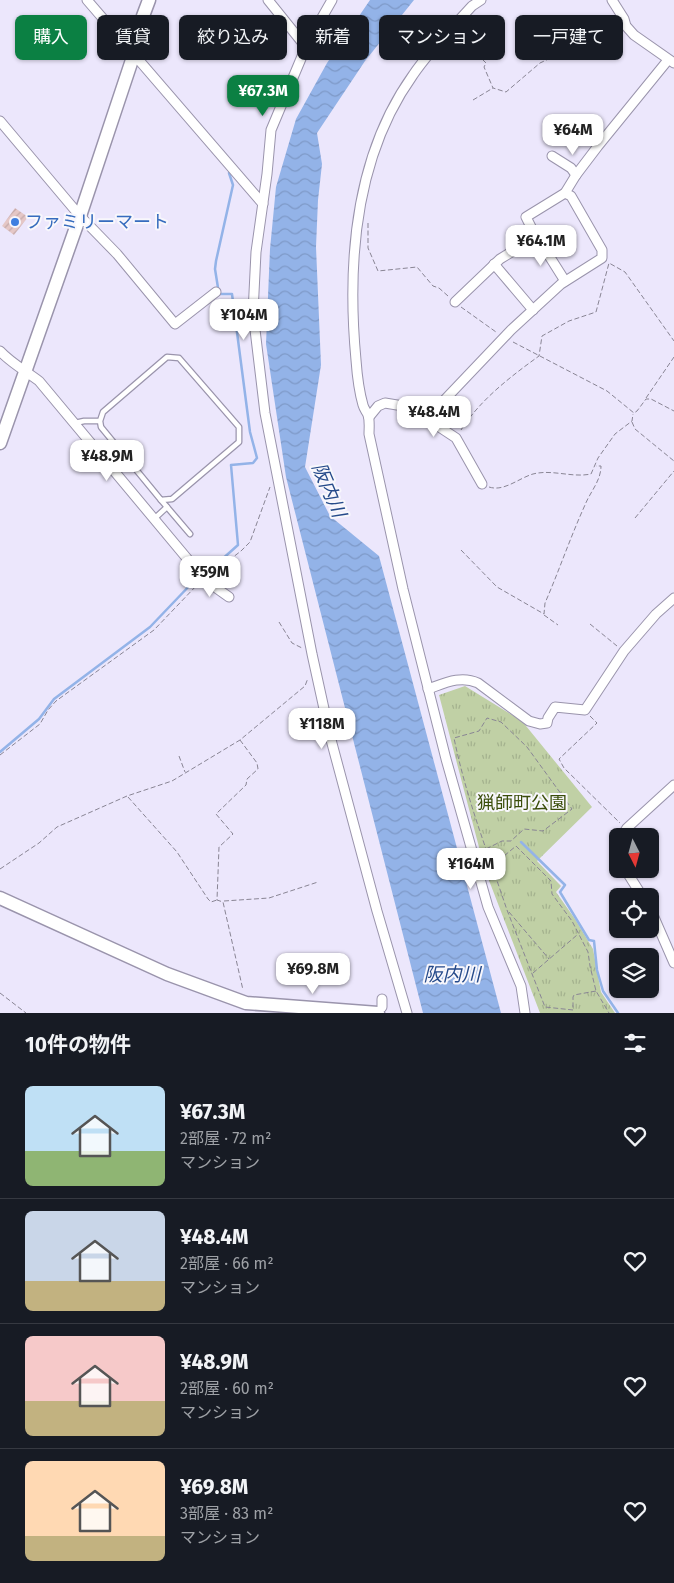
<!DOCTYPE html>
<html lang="ja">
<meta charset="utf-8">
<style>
:root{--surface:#171b24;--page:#20242c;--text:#f1f3f6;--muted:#9ea1a6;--line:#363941;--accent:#0b8043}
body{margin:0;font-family:"Fira Sans","Noto Sans JP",sans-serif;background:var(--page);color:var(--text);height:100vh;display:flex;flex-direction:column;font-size:19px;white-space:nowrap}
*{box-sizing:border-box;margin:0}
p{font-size:16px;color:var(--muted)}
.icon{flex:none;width:28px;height:28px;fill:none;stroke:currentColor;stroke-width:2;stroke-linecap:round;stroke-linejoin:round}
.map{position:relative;height:1013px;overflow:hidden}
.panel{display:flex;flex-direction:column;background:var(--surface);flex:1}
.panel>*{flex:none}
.banner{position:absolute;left:15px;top:15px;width:645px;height:45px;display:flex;gap:10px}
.needle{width:32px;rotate:174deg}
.buttons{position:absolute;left:609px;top:828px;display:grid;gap:10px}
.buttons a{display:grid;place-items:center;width:50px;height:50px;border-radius:8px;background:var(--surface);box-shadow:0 1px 4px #0004;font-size:25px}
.price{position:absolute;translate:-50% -42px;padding:0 11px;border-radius:10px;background:#fff;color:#222;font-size:16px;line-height:32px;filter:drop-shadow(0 1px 2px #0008)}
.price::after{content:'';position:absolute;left:50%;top:30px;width:15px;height:11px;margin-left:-8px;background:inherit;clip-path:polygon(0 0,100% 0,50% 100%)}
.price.on{background:var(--accent);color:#fff}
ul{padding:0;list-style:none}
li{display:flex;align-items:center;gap:15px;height:125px;padding:0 25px}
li+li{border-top:1px solid var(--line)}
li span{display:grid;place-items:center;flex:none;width:140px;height:100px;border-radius:8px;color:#555}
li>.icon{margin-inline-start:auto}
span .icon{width:60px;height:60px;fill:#fffc;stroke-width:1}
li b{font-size:21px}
h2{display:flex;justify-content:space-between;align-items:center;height:60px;padding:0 25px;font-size:21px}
.tag{padding:0 18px;border-radius:8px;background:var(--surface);box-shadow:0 1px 4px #0004;font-size:18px;line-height:45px}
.tag.on{background:var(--accent);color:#fff}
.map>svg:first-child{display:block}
.park{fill:url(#park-tufts)}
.water{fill:url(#water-waves)}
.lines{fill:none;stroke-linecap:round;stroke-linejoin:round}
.stream{stroke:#93b3e8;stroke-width:2.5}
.building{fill:url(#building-hatch)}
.lane-casing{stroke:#9a94ac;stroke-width:7}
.street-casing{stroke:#9a94ac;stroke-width:11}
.secondary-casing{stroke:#9a94ac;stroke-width:15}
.path{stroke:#898594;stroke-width:1;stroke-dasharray:5 2.5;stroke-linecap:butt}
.lane{stroke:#fff;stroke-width:4.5}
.street{stroke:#fff;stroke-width:9}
.secondary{stroke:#fff;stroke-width:12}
.shop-dot{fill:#3f7fe0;stroke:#f8f7fc;stroke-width:2}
.labels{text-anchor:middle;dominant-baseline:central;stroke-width:4;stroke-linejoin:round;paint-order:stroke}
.shop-label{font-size:18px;fill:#366cbe;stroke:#f8f7fc;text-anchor:start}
.park-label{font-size:18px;fill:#3a4d0a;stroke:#f8f7fc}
.water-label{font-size:19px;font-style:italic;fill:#254a8a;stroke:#f8f7fc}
</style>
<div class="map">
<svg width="674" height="1013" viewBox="0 0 674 1013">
<defs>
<pattern id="park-tufts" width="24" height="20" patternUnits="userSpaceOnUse" patternTransform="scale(1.25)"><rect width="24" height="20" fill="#c0d0a5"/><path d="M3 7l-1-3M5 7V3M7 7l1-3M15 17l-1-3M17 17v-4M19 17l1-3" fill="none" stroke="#a4b28e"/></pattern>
<pattern id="water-waves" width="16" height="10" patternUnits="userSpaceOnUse" patternTransform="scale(1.25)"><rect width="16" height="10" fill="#93b3e8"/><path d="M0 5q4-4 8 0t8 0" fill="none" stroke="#7e99c7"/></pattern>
<pattern id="building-hatch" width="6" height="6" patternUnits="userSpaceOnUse" patternTransform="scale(1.25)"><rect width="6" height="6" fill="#e5c7c6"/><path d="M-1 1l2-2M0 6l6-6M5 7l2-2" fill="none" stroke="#c4aaaa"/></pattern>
</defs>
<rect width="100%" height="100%" fill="#ece7fc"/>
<path class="park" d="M465,686L522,721L592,807L537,861L561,886L556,892L575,919L593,949L601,992L615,1013H540L485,870L439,695Z"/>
<path class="water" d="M370,0H414L365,61L317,133L322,164L318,200L316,247L321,365L305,467L330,516L379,556L501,1013H423L286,477L266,344L270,249L276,187L296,119L327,63Z"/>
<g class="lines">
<g class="stream">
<path d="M0,752L39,719L54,699L150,627L193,582L210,570L238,545L231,465L253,463L257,458L250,432L232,294H219L215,269L216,261L233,185L229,173"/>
<path d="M521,842L565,885L560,892L589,940L594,941L597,970L603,991L618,1013"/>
</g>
</g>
<path class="building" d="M15,208L28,217L14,235L2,226Z"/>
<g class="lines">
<defs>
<g id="lane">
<path d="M75,423L84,421H100L103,412L167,357L179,358L239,427V442L172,499L161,500L101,427L100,421"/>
<path d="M161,500L190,534"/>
<path d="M154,519L167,507"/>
</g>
<g id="street">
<path d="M87,0L263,204"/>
<path d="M268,0L301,41L308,42"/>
<path d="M332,0L308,42L271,130L267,174L256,252L253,313L265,413L312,654L330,736L377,911L407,1013"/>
<path d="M481,0L472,6C452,28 430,50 413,75C355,156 347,264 356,360C357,374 359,391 363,405C364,409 367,412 368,415C370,421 369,428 369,434L403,589L446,759L488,907L521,986L525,1013"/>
<path d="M612,0L624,19L626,26L634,35L674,63"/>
<path d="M0,121L80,216L117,254L175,324L216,292"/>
<path d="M552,156L571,168L576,175"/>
<path d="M536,237L541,243L565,281"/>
<path d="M494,264L533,310"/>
<path d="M455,302L500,259L536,237L526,217L565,193L576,175L598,146L668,60"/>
<path d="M0,351C11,363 26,371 39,381L205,580L229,597"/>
<path d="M369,417L378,406L385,403L409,407L456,438L482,484"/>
<path d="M425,418L433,412L511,330L561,284L602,258V250L571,196L565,193"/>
<path d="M428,689C445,683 461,675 478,683L529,721L540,724L547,723L548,718L555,707L585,710L624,651L656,614L674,598"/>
<path d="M622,836L627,828L674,785"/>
<path d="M625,869L642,896"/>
<path d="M650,908L674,963"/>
<path d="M382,1007V999"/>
</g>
<g id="secondary">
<path d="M0,443L80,216L134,54L143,16L149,0"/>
<path d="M0,898L167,974L246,1003L378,1013"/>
</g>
</defs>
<use href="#lane" class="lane-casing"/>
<use href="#street" class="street-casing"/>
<use href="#secondary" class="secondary-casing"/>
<g class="path">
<path d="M454,40L461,38L486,63L484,67L493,88L506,92L540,63L617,27"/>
<path d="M473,100L493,88"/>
<path d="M368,223V248L378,271L417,267L433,286L439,288L448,296"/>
<path d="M461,307L496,332"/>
<path d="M513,342L607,391L634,413L637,411L646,399H651L674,411"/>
<path d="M646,398L674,357"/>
<path d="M632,422L635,429L674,461"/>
<path d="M461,430C480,400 510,377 539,356L542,336L569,321L596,312L609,263L625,272L674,341"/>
<path d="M489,487C504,492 519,478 533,474C552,469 572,478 591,474L598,458L615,434L632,421L633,414"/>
<path d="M635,518L674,471"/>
<path d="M461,550L497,587L544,614L545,603C559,571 570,538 585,505C590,492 601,481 601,466H596"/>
<path d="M211,574L241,551L250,542L270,487"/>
<path d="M544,615L558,625"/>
<path d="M279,622L292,643L302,648"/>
<path d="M590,624L617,646"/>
<path d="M590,716L597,723L559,759L564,768L620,823"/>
<path d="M240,740L257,763L258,769L247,779L246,785L216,814L233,834L219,847L217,900L223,902L243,990"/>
<path d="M0,755L40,724L48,710L56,701L154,630L198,584"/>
<path d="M179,756L185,772"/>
<path d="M128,797L177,852L208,899L211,902L217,900"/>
<path d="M486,849L502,841H511L524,829L543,831L572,809L527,747L501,722L487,718L479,731L454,738C463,782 477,824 492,866"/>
<path d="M0,869L39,843L57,827L127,796L172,781L240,740L305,686L308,678"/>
<path d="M224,901L269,898L318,882"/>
<path d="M509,912L549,959"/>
<path d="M533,973L577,935"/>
<path d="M596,991L574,995L573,997V1010L545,1007L507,910L492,866L516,846L551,881L552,894L572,921L588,952L590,966L596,991L609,1013"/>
<path d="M0,993L26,1013"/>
</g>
<use href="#lane" class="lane"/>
<use href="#street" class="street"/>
<use href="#secondary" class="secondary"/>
</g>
<circle class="shop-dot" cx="15" cy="222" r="5"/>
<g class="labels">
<g class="shop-label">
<text x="25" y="222">ファミリーマート</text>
</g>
<g class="park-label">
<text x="522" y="803">猟師町公園</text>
</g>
<g class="water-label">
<text transform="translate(329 490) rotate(67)">阪内川</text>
<text x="452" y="974">阪内川</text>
</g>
</g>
</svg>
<div class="buttons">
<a><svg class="needle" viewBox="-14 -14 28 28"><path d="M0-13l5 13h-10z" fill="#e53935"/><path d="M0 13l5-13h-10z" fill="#9ea1a6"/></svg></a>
<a><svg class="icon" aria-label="locate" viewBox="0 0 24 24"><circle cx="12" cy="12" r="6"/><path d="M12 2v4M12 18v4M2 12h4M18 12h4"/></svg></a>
<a><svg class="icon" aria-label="layers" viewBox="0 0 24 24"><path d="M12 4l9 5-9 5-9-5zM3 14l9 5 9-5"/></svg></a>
</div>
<b class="price on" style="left:263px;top:117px">¥67.3M</b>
<b class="price" style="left:573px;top:156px">¥64M</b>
<b class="price" style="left:541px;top:267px">¥64.1M</b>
<b class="price" style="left:244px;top:341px">¥104M</b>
<b class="price" style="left:434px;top:438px">¥48.4M</b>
<b class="price" style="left:107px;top:482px">¥48.9M</b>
<b class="price" style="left:210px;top:598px">¥59M</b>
<b class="price" style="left:322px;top:750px">¥118M</b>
<b class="price" style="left:471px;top:890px">¥164M</b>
<b class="price" style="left:313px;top:995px">¥69.8M</b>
<div class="banner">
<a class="tag on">購入</a>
<a class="tag">賃貸</a>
<a class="tag">絞り込み</a>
<a class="tag">新着</a>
<a class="tag">マンション</a>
<a class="tag">一戸建て</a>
</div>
</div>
<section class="panel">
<h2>10件の物件<svg class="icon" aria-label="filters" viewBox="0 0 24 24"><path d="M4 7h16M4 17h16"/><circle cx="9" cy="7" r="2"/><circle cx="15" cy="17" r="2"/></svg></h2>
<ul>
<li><span style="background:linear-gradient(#bfe0f5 65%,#8fb573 0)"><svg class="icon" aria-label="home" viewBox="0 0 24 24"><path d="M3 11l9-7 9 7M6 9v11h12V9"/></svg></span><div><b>¥67.3M</b><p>2部屋 · 72 m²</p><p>マンション</p></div><svg class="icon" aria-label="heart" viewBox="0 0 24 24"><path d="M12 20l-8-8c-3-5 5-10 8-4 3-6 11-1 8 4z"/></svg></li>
<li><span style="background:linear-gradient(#c9d6e8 70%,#c2b280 0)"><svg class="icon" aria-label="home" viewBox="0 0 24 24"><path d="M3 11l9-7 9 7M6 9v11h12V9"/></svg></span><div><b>¥48.4M</b><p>2部屋 · 66 m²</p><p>マンション</p></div><svg class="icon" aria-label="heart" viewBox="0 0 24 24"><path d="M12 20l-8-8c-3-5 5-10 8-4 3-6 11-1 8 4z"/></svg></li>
<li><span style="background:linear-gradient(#f6c9c9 65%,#c2b280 0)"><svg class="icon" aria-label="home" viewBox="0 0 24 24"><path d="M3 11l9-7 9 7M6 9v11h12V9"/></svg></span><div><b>¥48.9M</b><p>2部屋 · 60 m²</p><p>マンション</p></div><svg class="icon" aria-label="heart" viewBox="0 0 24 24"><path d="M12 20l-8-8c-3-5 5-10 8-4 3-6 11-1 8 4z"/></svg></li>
<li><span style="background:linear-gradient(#ffd9b3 75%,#c2b280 0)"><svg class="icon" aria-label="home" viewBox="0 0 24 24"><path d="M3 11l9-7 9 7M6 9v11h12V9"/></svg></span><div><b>¥69.8M</b><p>3部屋 · 83 m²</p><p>マンション</p></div><svg class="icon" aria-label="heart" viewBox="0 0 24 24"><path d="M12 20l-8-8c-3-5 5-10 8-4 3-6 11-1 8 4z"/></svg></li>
</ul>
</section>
